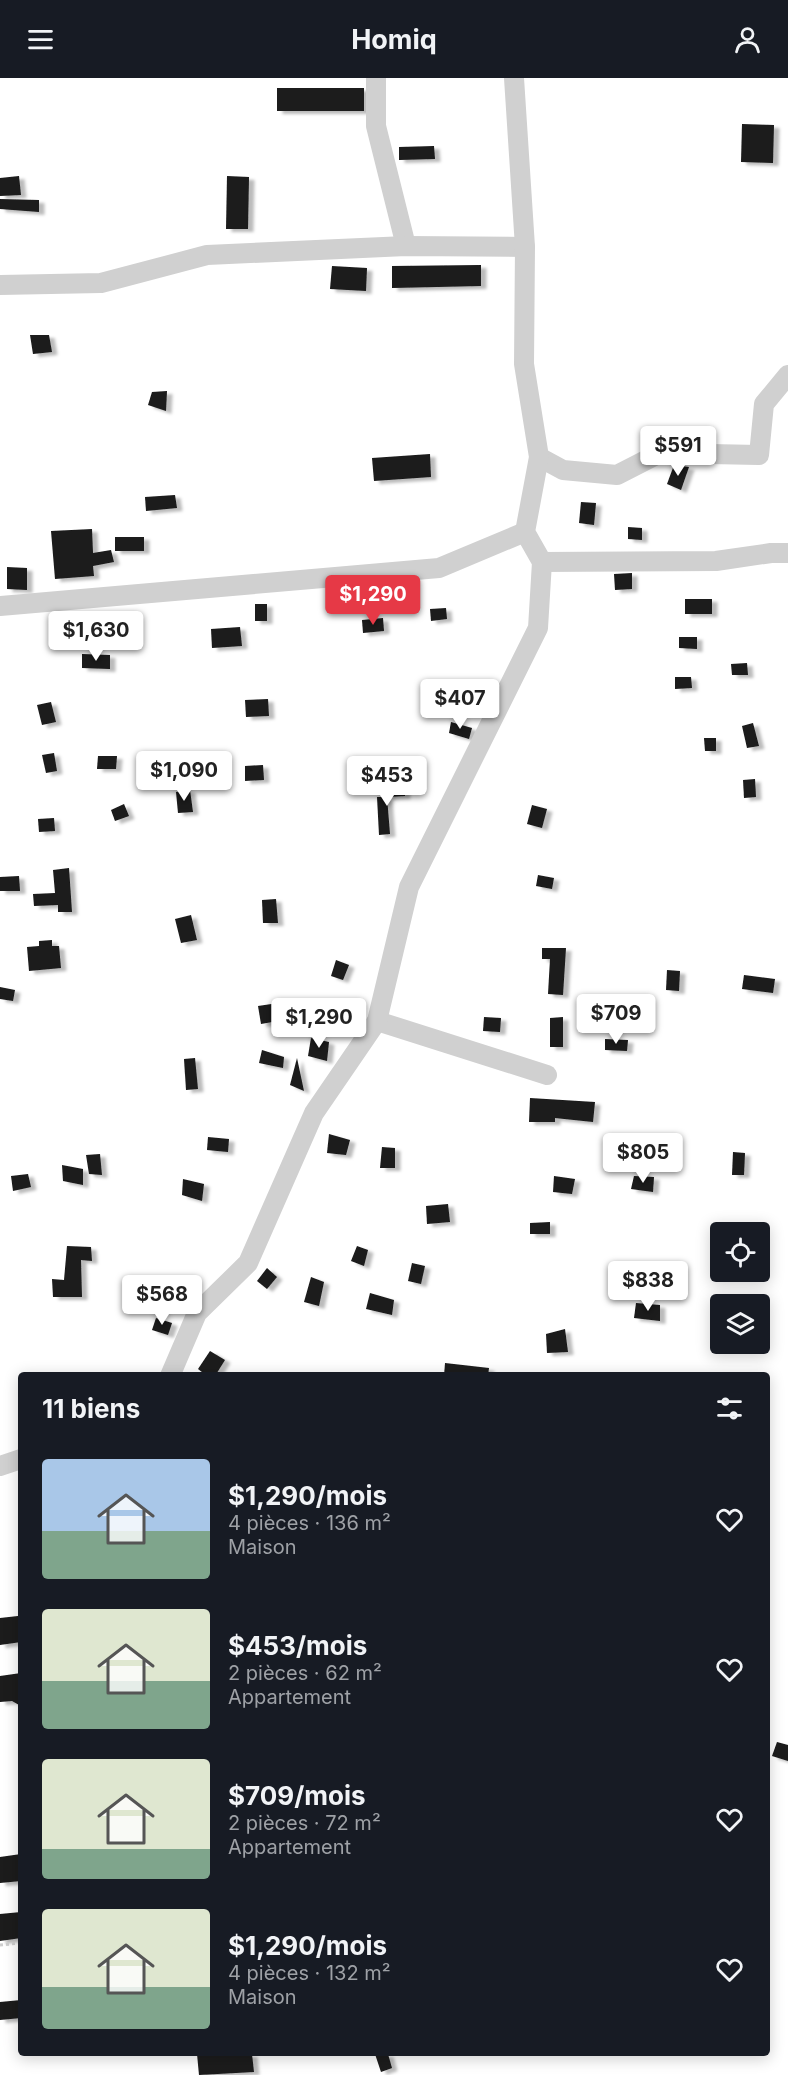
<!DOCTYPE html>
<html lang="fr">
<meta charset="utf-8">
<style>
:root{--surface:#171b24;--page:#242831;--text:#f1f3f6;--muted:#9ea1a6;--accent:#e63946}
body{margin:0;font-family:Inter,sans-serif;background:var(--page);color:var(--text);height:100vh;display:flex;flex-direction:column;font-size:22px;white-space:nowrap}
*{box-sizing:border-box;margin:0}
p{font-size:20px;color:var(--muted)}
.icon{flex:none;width:33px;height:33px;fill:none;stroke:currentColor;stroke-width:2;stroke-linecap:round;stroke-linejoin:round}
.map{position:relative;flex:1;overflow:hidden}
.drawer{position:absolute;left:18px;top:1294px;width:752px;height:684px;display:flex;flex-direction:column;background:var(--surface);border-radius:6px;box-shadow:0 3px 15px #0003}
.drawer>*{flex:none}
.tools{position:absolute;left:710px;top:1144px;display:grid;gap:12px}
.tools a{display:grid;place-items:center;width:60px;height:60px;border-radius:6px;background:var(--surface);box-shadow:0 3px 15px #0003;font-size:30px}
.price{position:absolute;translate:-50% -51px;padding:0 14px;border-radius:6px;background:#fff;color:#222;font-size:20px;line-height:39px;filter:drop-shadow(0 2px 3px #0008)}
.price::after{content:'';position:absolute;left:50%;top:36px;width:18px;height:14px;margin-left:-9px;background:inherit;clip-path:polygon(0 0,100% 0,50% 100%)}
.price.selected{background:var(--accent);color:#fff}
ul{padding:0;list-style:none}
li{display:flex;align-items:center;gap:18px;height:150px;padding:0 24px}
li span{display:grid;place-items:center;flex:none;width:168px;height:120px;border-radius:6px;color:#555}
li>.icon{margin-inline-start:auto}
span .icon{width:72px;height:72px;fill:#fffc;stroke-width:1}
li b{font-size:26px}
h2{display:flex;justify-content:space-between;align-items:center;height:72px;padding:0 24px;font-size:26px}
header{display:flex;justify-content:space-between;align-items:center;height:78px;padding:0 24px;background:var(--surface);font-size:27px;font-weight:700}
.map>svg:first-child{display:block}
.building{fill:#1a1a1a;filter:url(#shadow)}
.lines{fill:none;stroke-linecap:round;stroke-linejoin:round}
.path{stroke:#cdcdcd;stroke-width:3;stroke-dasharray:3 3;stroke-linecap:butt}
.minor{stroke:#d0d0d0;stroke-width:20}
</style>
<header><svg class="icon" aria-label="menu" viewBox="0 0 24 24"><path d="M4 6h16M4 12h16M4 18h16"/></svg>Homiq<svg class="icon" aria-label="person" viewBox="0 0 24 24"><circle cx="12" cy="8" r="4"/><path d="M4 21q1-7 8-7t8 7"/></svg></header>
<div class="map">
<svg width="788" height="1997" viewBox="0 0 788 1997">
<defs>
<filter id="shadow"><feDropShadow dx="5.5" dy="3" stdDeviation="1.5" flood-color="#0004"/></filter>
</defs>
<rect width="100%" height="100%" fill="#fff"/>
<g class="building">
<rect x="277" y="10" width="87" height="23"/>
<path d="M742,46L774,47L773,85L741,84Z"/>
<path d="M434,68L435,81L399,82V69Z"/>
<path d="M19,98L21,117L0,118V100Z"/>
<path d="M227,98L249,99L248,151H226Z"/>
<path d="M0,121L39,122V134L0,131Z"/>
<path d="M481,187V208L392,210V188Z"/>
<path d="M332,188L367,190L366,213L330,211Z"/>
<path d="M30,257H49L52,274L33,276Z"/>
<path d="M167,313L166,333L148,327L152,314Z"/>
<path d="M430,376L431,399L374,403L372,380Z"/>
<path d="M674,387L689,389L681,412L667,406Z"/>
<path d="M175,417L177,430L146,433L145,419Z"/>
<path d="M581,424L596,425L594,447L579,445Z"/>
<path d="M628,449L642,450V462L628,461Z"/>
<path d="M92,451L93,475L111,472L114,484L93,488L94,498L55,501L51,453Z"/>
<rect x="115" y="459" width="29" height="14"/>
<path d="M7,489L27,490V512L7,511Z"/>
<path d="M632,495V511L615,512L614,496Z"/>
<rect x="393" y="515" width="15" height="16"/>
<rect x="685" y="521" width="27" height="15"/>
<rect x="255" y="526" width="12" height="17"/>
<path d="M446,530L447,541L431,543L430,531Z"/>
<path d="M383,540L384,553L363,555L362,542Z"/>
<path d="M240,549L242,568L212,570L211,551Z"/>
<path d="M679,559H697V571L679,570Z"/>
<path d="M82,576L110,577V591L82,590Z"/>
<path d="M747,585L748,597H732L731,586Z"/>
<path d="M675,599H691L692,610L675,611Z"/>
<path d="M268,621L269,638L246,639L245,622Z"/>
<path d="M51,624L56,644L42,647L37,627Z"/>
<path d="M451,644L472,650L469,661L449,655Z"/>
<path d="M753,645L759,668L747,670L742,648Z"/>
<path d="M704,660H716V673H705Z"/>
<path d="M54,675L57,693L46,695L42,677Z"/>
<path d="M98,678H117L116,691H97Z"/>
<path d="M263,687L264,702L245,703V688Z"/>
<path d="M755,701L756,719L744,720L743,702Z"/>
<path d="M405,707V718L387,719L390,756L379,757L377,719H386V708Z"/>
<path d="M190,712L193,734L178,735L176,714Z"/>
<path d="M124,726L129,738L115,743L111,732Z"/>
<path d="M532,727L547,731L542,750L527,746Z"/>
<path d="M54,740L55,753L39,754L38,741Z"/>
<path d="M69,790L72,834H58V827L34,828L33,816L55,815L53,792Z"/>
<path d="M538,797L554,800L552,811L536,808Z"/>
<path d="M19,798L20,813H0V799Z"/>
<path d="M276,821L278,845H263L262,822Z"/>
<path d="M191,837L197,862L181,865L175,841Z"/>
<path d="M52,862V868H59L61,890L29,893L27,869L39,868V863Z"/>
<path d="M542,870H566L563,917L548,916L550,881H542Z"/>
<path d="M336,882L349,887L343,902L331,898Z"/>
<path d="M667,892L680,893L679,913L666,912Z"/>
<path d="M744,897L775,901L773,915L742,911Z"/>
<path d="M0,909L15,912L13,923L0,921Z"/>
<path d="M285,924L289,941L261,946L258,928Z"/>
<path d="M484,939L501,940L500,954L483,953Z"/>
<path d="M563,939V969H550V940Z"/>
<path d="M311,960L329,964L327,983L308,978Z"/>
<path d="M605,961L628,962L627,973L605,972Z"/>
<path d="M262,972L284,979L283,990L259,985Z"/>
<path d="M195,980L198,1011L186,1012L184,981Z"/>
<path d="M297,980L304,1013L290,1007Z"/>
<path d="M530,1020L595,1024L593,1044L555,1040V1044H529Z"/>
<path d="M329,1056L350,1062L346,1077L327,1075Z"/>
<path d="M208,1059L229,1061L228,1074L207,1072Z"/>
<path d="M382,1069L395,1070V1090H380Z"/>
<path d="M733,1074L745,1075L744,1097H732Z"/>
<path d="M100,1076L102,1097L89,1096L86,1077Z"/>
<path d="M62,1087L83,1091V1107L63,1103Z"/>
<path d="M28,1096L31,1109L13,1113L11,1098Z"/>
<path d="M554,1098L575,1101L572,1116L553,1114Z"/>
<path d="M634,1098L654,1099L653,1114L631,1111Z"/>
<path d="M183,1101L204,1106L202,1123L182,1117Z"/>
<path d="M448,1126L450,1144L427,1146L426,1128Z"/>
<path d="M550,1144V1156H530V1145Z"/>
<path d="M67,1168L91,1169L92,1183L81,1182L82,1219H53L52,1201L64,1202Z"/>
<path d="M357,1168L368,1172L364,1188L351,1183Z"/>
<path d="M412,1185L425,1188L421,1206L408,1203Z"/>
<path d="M267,1190L277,1199L267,1211L257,1203Z"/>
<path d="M311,1199L324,1204L319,1228L304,1224Z"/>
<path d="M370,1215L394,1222L392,1237L366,1231Z"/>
<path d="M636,1225L660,1227V1243L634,1240Z"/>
<path d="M156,1240L172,1245L168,1257L152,1252Z"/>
<path d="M565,1251L568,1274L547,1275L546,1256Z"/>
<path d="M210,1273L225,1282L215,1298H207L198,1291Z"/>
<path d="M445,1285L489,1290L488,1298H444Z"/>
<path d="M18,1538L19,1547H21V1564L0,1567V1540Z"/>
<path d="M21,1595V1628L12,1623L0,1624V1598Z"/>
<path d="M777,1664L788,1667V1683L772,1678Z"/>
<path d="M21,1776V1803L0,1805V1779Z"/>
<path d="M21,1834V1860L0,1863V1836Z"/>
<path d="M21,1922V1940L0,1942V1924Z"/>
<path d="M197,1976H252L254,1994L199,1997Z"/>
<path d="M375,1976H388L392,1990L381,1994Z"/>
</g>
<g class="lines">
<path class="path" d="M0,1867L21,1865"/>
<g class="minor">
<path d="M376,0V48L406,168"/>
<path d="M0,207L101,205L207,177L406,168L525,169"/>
<path d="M539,379L563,392L617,397L660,375L759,377L764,326L788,297"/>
<path d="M542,484L716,483L771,475H788"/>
<path d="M0,528L439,490L525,454"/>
<path d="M377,943L547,997"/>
<path d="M170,1298L197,1235L248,1185L314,1035L377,943L409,809L538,550L542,484L525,454L539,379L524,286L525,169L514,0"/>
<path d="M0,1388L21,1381"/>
</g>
</g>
</svg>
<div class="tools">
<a><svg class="icon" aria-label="locate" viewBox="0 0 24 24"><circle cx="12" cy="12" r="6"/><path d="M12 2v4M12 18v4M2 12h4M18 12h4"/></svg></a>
<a><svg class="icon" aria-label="layers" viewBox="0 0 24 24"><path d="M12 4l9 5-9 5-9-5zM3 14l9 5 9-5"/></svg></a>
</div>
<b class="price" style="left:678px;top:399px">$591</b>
<b class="price selected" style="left:373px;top:548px">$1,290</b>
<b class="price" style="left:96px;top:584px">$1,630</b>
<b class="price" style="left:460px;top:652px">$407</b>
<b class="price" style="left:184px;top:724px">$1,090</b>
<b class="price" style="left:387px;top:729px">$453</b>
<b class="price" style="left:616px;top:967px">$709</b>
<b class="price" style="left:319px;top:971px">$1,290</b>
<b class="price" style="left:643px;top:1106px">$805</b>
<b class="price" style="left:648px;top:1234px">$838</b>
<b class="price" style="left:162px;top:1248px">$568</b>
<section class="drawer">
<h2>11 biens<svg class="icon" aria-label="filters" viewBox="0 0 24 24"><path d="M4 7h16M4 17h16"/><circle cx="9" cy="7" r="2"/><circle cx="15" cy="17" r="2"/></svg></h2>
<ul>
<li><span style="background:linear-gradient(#a9c7e8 60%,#7fa58c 0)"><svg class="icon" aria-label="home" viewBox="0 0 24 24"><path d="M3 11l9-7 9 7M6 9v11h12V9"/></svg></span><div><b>$1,290/mois</b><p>4 pièces · 136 m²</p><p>Maison</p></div><svg class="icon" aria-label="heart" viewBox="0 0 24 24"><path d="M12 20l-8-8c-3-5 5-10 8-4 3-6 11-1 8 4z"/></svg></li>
<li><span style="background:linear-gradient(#dfe7d0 60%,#7fa58c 0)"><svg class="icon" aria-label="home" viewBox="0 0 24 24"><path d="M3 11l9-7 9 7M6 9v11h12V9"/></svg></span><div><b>$453/mois</b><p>2 pièces · 62 m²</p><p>Appartement</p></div><svg class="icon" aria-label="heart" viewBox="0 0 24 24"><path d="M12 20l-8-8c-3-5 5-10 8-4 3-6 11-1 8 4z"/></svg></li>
<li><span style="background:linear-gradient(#dfe7d0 75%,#7fa58c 0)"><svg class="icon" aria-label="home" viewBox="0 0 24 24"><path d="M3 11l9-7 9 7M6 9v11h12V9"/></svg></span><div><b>$709/mois</b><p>2 pièces · 72 m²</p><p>Appartement</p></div><svg class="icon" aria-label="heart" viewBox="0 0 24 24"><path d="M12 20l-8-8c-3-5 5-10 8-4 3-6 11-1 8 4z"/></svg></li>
<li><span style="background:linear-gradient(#dfe7d0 65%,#7fa58c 0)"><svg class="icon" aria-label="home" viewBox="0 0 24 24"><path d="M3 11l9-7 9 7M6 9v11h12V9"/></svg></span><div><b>$1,290/mois</b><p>4 pièces · 132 m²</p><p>Maison</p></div><svg class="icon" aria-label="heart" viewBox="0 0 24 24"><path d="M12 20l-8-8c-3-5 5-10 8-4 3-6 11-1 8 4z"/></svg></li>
</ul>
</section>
</div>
